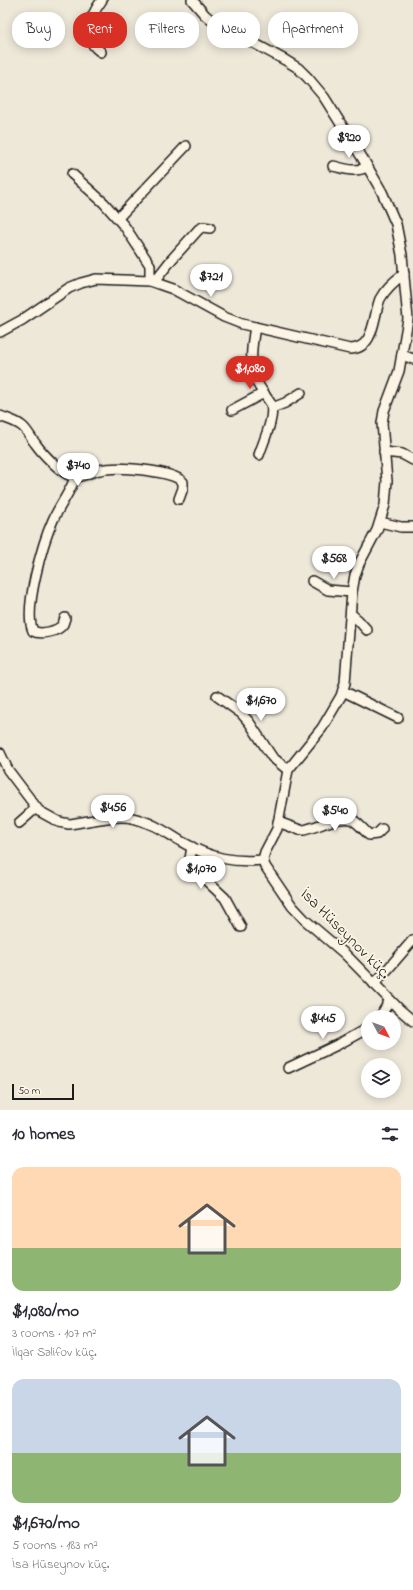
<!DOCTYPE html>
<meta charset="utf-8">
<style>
:root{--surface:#fff;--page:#f2f2f3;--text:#2b2b33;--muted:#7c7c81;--accent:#d93025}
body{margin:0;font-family:"Indie Flower",sans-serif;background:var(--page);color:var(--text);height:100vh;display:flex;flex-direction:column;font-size:15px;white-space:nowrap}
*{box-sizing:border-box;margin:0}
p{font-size:13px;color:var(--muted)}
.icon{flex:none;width:22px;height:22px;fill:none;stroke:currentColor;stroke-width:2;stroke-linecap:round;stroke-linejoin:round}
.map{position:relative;height:1110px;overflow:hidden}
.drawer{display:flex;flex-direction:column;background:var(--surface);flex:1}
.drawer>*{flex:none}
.hud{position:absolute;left:12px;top:12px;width:389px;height:36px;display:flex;gap:8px}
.needle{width:26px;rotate:131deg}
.fabs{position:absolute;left:361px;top:1010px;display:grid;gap:8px}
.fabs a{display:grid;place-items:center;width:40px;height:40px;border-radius:50%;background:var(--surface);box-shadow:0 2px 10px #0003;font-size:20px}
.scale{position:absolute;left:12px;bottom:10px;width:62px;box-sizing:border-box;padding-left:4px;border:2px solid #1c1c1c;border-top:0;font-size:11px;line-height:14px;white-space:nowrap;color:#1c1c1c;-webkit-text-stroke:3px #fcf5e5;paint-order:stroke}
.price{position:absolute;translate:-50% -34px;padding:0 9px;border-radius:14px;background:#fff;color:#222;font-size:13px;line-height:26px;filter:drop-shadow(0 1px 2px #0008)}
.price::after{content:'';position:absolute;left:50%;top:24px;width:12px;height:9px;margin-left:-6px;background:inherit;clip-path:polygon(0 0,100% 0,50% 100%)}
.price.active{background:var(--accent);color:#fff}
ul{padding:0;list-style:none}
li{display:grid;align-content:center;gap:8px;height:212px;padding:0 12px}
li span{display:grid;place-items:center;height:124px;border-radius:12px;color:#555}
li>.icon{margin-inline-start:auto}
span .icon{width:72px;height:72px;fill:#fffc;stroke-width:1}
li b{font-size:17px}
h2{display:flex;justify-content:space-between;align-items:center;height:48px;padding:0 12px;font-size:17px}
.tag{padding:0 14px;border-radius:16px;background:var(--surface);box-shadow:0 2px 10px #0003;font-size:14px;line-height:36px}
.tag.active{background:var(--accent);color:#fff}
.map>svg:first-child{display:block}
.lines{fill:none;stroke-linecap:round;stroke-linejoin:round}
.minor-casing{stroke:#1c1c1c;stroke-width:12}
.minor{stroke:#fcf5e5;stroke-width:9}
.labels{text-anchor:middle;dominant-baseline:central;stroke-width:3.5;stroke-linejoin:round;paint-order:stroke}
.street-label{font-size:16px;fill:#1c1c1c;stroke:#fcf5e5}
</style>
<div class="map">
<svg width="413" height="1110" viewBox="0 0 413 1110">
<rect width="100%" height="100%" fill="#eee8d9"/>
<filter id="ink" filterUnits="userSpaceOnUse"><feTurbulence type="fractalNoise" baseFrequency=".025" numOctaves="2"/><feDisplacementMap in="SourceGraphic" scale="8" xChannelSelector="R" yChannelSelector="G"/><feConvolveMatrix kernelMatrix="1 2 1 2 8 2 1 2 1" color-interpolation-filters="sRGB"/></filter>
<g filter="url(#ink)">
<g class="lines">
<defs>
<g id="minor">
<path d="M192,0L205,15L211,20L285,60L298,68L308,78L324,97L363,159L382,192L396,224L402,255L408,319L399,371L384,411L382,423L387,481L385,505L377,530L359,564L355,575L352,592L345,683L341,696L322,728L288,770L277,829L265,852L263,860L265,866L292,906L305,920L345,954L399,1009L413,1021"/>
<path d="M101,52C81,39 90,16 102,0"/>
<path d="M333,166C346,169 355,173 367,167"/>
<path d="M72,174L104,203L125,227L150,265V281"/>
<path d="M118,218L186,146"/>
<path d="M154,282L172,259L199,229L203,227L210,228"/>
<path d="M255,327C252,344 249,362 256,380C259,388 266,396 271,404C275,418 263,442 259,455"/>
<path d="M0,332L22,320L69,288L81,283L96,279L150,281L173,289L224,317L242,324L350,349C375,349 373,316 380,299C386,288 394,281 404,274"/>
<path d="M402,355L413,359"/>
<path d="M272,408L285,403L301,393"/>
<path d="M232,410L264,393"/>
<path d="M0,416C7,419 16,421 22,426C28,431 30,437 35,443C42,453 59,471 71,476C80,479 91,471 100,470C117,466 171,470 183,482V488L179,499"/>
<path d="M384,452L402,454L413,460"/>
<path d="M380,522L401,527H413"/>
<path d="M312,581L328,590L352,592"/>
<path d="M351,614L358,620L367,630"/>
<path d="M65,618C65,618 63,624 63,624C58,632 40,635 33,631C23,610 43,542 53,520C60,505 70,492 76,476"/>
<path d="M343,691L398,718"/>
<path d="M217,696L241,713L249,722L272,757L288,770"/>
<path d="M0,753L8,770L39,811L59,822L69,824C87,822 116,814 132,818C152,822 167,833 184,843C210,858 234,863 263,860"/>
<path d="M278,822L300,830H304C318,827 341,814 353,820C359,824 364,830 369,835L377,834L382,829"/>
<path d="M19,823L36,808"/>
<path d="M192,847L190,859L193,868L225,898L241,927"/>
<path d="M374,984L387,970L413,940"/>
<path d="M380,1017L390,1000"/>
<path d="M288,1068L337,1045L368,1028"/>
</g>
</defs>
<use href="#minor" class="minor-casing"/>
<use href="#minor" class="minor"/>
</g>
</g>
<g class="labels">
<g class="street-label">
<text transform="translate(345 934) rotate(45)">İsa Hüseynov küç.</text>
</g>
</g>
</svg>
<div class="fabs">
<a><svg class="needle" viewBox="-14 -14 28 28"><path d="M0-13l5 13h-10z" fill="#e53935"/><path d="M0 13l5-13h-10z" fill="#7c7c81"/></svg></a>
<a><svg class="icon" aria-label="layers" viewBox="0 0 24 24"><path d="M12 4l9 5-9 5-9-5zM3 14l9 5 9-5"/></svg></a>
</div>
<div class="scale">50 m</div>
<b class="price" style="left:349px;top:159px">$920</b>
<b class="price" style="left:211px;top:298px">$721</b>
<b class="price active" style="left:250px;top:390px">$1,080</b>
<b class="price" style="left:78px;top:487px">$740</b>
<b class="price" style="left:334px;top:580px">$568</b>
<b class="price" style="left:261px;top:722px">$1,670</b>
<b class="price" style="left:113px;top:829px">$456</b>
<b class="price" style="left:335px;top:832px">$540</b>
<b class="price" style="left:201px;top:890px">$1,070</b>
<b class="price" style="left:323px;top:1040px">$445</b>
<div class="hud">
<a class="tag">Buy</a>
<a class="tag active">Rent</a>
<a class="tag">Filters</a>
<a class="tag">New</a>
<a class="tag">Apartment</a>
</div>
</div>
<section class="drawer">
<h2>10 homes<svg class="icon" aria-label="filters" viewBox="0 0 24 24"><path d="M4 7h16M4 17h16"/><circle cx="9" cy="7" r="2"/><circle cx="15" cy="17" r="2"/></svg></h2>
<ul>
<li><span style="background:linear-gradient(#ffd9b3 65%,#8fb573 0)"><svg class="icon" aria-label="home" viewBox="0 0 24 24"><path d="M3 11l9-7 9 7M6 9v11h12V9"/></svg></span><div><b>$1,080/mo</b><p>3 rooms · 107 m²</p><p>İlqar Səlifov küç.</p></div></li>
<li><span style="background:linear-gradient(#c9d6e8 60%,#8fb573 0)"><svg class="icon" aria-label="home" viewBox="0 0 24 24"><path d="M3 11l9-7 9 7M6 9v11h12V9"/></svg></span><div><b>$1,670/mo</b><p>5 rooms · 183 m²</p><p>İsa Hüseynov küç.</p></div></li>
</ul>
</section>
